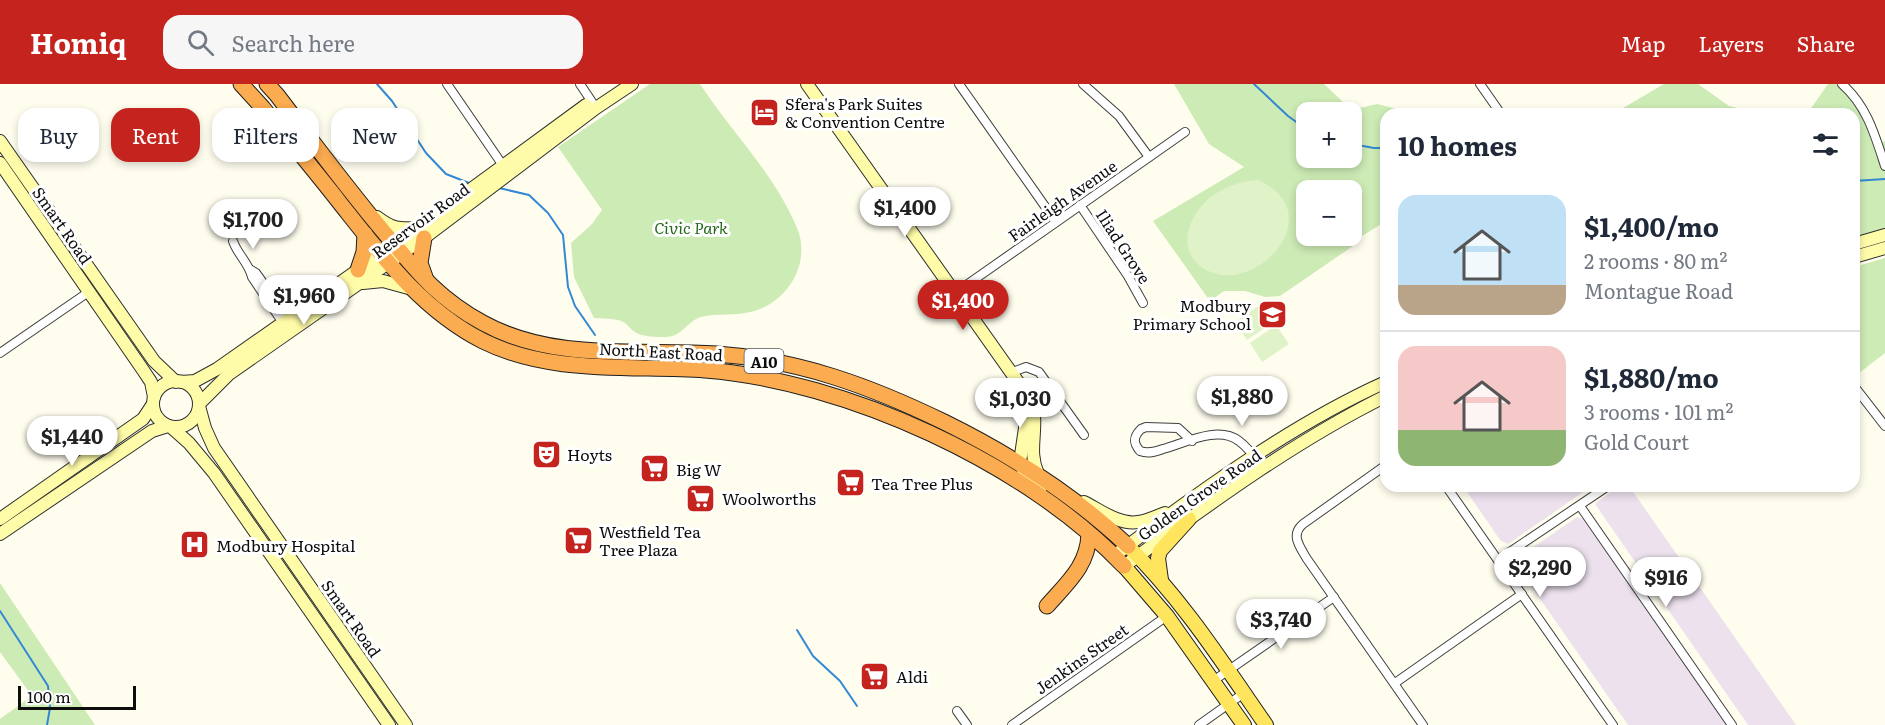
<!DOCTYPE html>
<meta charset="utf-8">
<style>
:root{--surface:#fff;--page:#f6f6f7;--text:#1f2937;--muted:#747a83;--line:#e0e1e3;--accent:#c4231e}
body{margin:0;font-family:Literata,serif;background:var(--page);color:var(--text);height:100vh;display:flex;flex-direction:column;font-size:22px;white-space:nowrap}
*{box-sizing:border-box;margin:0}
p{font-size:20px;color:var(--muted)}
.icon{flex:none;width:33px;height:33px;fill:none;stroke:currentColor;stroke-width:2;stroke-linecap:round;stroke-linejoin:round}
.map{position:relative;flex:1;overflow:hidden}
.panel{position:absolute;left:1380px;top:24px;width:480px;height:384px;display:flex;flex-direction:column;background:var(--surface);border-radius:18px;box-shadow:0 3px 9px #0003}
.panel>*{flex:none}
.top-card{position:absolute;left:18px;top:24px;width:570px;height:54px;display:flex;gap:12px}
.tools{position:absolute;left:1296px;top:18px;display:grid;gap:12px}
.tools a{display:grid;place-items:center;width:66px;height:66px;border-radius:12px;background:var(--surface);box-shadow:0 3px 9px #0003;font-size:30px}
.scale{position:absolute;left:18px;bottom:15px;width:118px;box-sizing:border-box;padding-left:6px;border:3px solid #0d0d0d;border-top:0;font-size:16px;line-height:21px;white-space:nowrap;color:#0d0d0d;-webkit-text-stroke:4px #fff;paint-order:stroke}
.price{position:absolute;translate:-50% -51px;padding:0 14px;border-radius:21px;background:#fff;color:#222;font-size:20px;line-height:39px;filter:drop-shadow(0 2px 3px #0008)}
.price::after{content:'';position:absolute;left:50%;top:36px;width:18px;height:14px;margin-left:-9px;background:inherit;clip-path:polygon(0 0,100% 0,50% 100%)}
.price.current{background:var(--accent);color:#fff}
ul{padding:0;list-style:none}
li{display:flex;align-items:center;gap:18px;height:150px;padding:0 18px}
li+li{border-top:2px solid var(--line)}
li span{display:grid;place-items:center;flex:none;width:168px;height:120px;border-radius:18px;color:#555}
li>.icon{margin-inline-start:auto}
span .icon{width:72px;height:72px;fill:#fffc;stroke-width:1}
li b{font-size:26px}
h2{display:flex;justify-content:space-between;align-items:center;height:72px;padding:0 18px;font-size:26px}
.pill{padding:0 21px;border-radius:18px;background:var(--surface);box-shadow:0 3px 9px #0003;font-size:21px;line-height:54px}
.pill.current{background:var(--accent);color:#fff}
header{display:flex;align-items:center;gap:36px;box-sizing:border-box;height:84px;padding:0 30px;background:var(--accent);color:#fff}
header strong{font-size:28px}
nav{display:flex;gap:33px;margin-inline-start:auto;font-size:21px}
.search{width:420px;height:54px;background:var(--page);display:flex;align-items:center;gap:15px;box-sizing:border-box;padding:0 21px;border-radius:18px;color:var(--muted);font-size:22px}
.map>svg:first-child{display:block}
.industrial{fill:#ece1ed}
.green{fill:#cdebb5;fill-rule:evenodd}
.pitch{fill:#e0f2c8}
.lines{fill:none;stroke-linecap:round;stroke-linejoin:round}
.stream{stroke:#3388d4;stroke-width:2}
.street-casing{stroke:#404040;stroke-width:10}
.secondary-casing{stroke:#2f2f2f;stroke-width:14}
.primary-casing{stroke:#1e1e1e;stroke-width:16}
.highway-casing{stroke:#1e1e1e;stroke-width:17}
.street{stroke:#fff;stroke-width:8}
.secondary{stroke:#fffca9;stroke-width:12}
.primary{stroke:#ffe45e;stroke-width:14}
.highway{stroke:#fbab50;stroke-width:15}
.labels{text-anchor:middle;dominant-baseline:central;stroke-width:6;stroke-linejoin:round;paint-order:stroke}
.shield{fill:#fff;stroke:#565656;stroke-width:1.5}
.shield-label{font-size:15px;font-weight:bold;fill:#0d0d0d}
.poi-label{font-size:16px;fill:#0d0d0d;stroke:#fff;text-anchor:start}
.street-label{font-size:16px;fill:#0d0d0d;stroke:#fff}
.park-label{font-size:16px;font-style:italic;fill:#25681a;stroke:#fff}
</style>
<header>
<strong>Homiq</strong>
<div class="search"><svg class="icon" aria-label="search" viewBox="0 0 24 24"><circle cx="10" cy="10" r="6"/><path d="M15 15l6 6"/></svg>Search here</div>
<nav><a>Map</a><a>Layers</a><a>Share</a></nav>
</header>
<div class="map">
<svg width="1885" height="641" viewBox="0 0 1885 641">
<rect width="100%" height="100%" fill="#fffdee"/>
<g class="industrial">
<path d="M1463,402H1592L1508,460L1500,456Z"/>
<path d="M1618,402H1629L1796,641H1748L1595,420Z"/>
<path d="M1577,433L1583,435L1727,641H1628L1515,479L1516,475Z"/>
</g>
<g class="green">
<path d="M650,0H700C730,46 776,92 797,144C812,179 787,220 750,228C734,232 717,229 701,233C687,237 682,253 666,253C657,253 642,253 635,248C630,245 626,238 621,237C613,234 602,235 594,234L574,193L571,159L592,140L602,126L558,63Z"/>
<path d="M1174,0H1324L1343,18L1360,24L1377,20L1418,30H1386V137L1351,159L1353,162L1280,212L1265,213L1245,207H1224L1210,217L1153,137L1244,83L1209,60ZM1306,28H1352V74H1306ZM1306,106H1352V152H1306Z"/>
<path d="M1664,0H1698L1729,22L1762,30H1613Z"/>
<path d="M1828,0H1842L1844,2L1878,59L1885,57V151L1854,160V30H1807Z"/>
<path d="M1885,174V269L1859,289L1854,282V183Z"/>
<path d="M0,499L95,641H0V635L32,612L0,568Z"/>
</g>
<g class="pitch">
<path d="M1258,96C1335,130 1250,220 1200,182C1175,162 1191,128 1212,112C1226,102 1241,97 1258,96Z"/>
<path d="M1261,220L1274,238L1247,256L1235,238Z"/>
<path d="M1276,241L1289,260L1262,278L1250,259Z"/>
</g>
<g class="lines">
<g class="stream">
<path d="M377,0L392,17L426,69L446,90L469,99"/>
<path d="M1254,0L1288,32L1306,45"/>
<path d="M1352,60L1374,64H1386"/>
<path d="M1854,97L1885,95"/>
<path d="M499,104L529,111L548,129L563,151L568,203L575,222L595,251"/>
<path d="M0,527L48,602L50,624L47,641"/>
<path d="M797,546L813,572L840,597L857,622"/>
</g>
<defs>
<g id="street">
<path d="M447,0L506,86"/>
<path d="M580,0L596,24"/>
<path d="M959,0L1056,138"/>
<path d="M1083,0L1119,32L1149,73"/>
<path d="M1480,0L1501,30"/>
<path d="M1842,0C1867,22 1875,51 1885,82"/>
<path d="M1080,121L1128,192L1143,219"/>
<path d="M233,157C237,170 249,179 252,193L283,239"/>
<path d="M251,186L256,189L289,235"/>
<path d="M955,209L1185,48"/>
<path d="M0,269L90,207"/>
<path d="M1010,289L1026,283L1039,288L1084,351"/>
<path d="M1854,302L1885,342"/>
<path d="M1192,357L1178,344L1146,343L1141,345C1133,353 1133,359 1140,367C1148,370 1155,368 1163,365C1185,359 1218,341 1239,357C1249,364 1256,375 1263,385"/>
<path d="M1386,381L1303,440C1290,451 1300,463 1307,475L1423,641"/>
<path d="M1446,402L1613,641"/>
<path d="M1580,422L1732,641"/>
<path d="M1498,476L1608,402"/>
<path d="M1213,597L1334,513"/>
<path d="M1395,599L1522,510"/>
<path d="M957,627L967,641"/>
<path d="M1012,641L1167,532"/>
<path d="M1199,641L1244,609"/>
</g>
<g id="secondary">
<path d="M807,0L1030,315C1041,344 1026,363 1038,390"/>
<path d="M0,57L154,277L176,298"/>
<path d="M0,79L143,286L151,298L154,313"/>
<path d="M377,133C393,145 398,145 418,144"/>
<path d="M1854,160L1885,151"/>
<path d="M1854,173L1885,164"/>
<path d="M363,199L383,197L412,205"/>
<circle cx="176" cy="320" r="23"/>
<path d="M181,298L195,297L217,285L418,144L586,21"/>
<path d="M1018,307L1024,323L1026,337L1020,378L1026,393L1040,406"/>
<path d="M199,320L229,290L424,154L596,24L632,0"/>
<path d="M199,322L205,344L214,364L406,641"/>
<path d="M171,343L189,359L214,389L389,641"/>
<path d="M1084,418C1100,426 1119,441 1138,438C1147,437 1157,432 1165,429"/>
<path d="M0,435L143,335L153,320"/>
<path d="M0,450L152,347L168,342"/>
<path d="M1114,472C1196,410 1292,340 1386,298"/>
<path d="M1124,482C1208,421 1293,358 1386,312"/>
</g>
<g id="primary">
<path d="M1128,462C1182,515 1223,579 1266,641"/>
<path d="M1124,482L1167,532L1244,641"/>
<path d="M1161,496L1158,474L1160,467L1189,435"/>
</g>
<g id="highway">
<path d="M241,0L263,24C289,56 315,87 340,119C382,172 422,226 483,257C551,291 631,281 705,286C846,297 1026,379 1124,482"/>
<path d="M267,0L277,11C312,57 346,103 383,147C416,186 437,214 483,239C554,278 639,265 717,270C799,276 870,302 944,338C1011,371 1073,410 1128,462"/>
<path d="M424,154L420,179L425,193"/>
<path d="M358,186L364,168L365,150"/>
<path d="M1047,522C1067,499 1088,482 1089,450"/>
</g>
</defs>
<use href="#street" class="street-casing"/>
<use href="#secondary" class="secondary-casing"/>
<use href="#primary" class="primary-casing"/>
<use href="#highway" class="highway-casing"/>
<use href="#street" class="street"/>
<use href="#secondary" class="secondary"/>
<use href="#primary" class="primary"/>
<use href="#highway" class="highway"/>
</g>
<defs>
<symbol id="hotel-square" viewBox="-11 -11 22 22"><rect x="-9" y="-9" width="18" height="18" rx="4" fill="#c4231e" stroke="#fff"/><path d="M-6-4.5h1.5V1H6V5H4.5V3h-9V5H-6ZM-4 0a1.8 1.8 0 1 1 3.6 0ZM.5 0V-2.5h3Q6-2.5 6 0Z" fill="#fff"/></symbol>
<symbol id="school-square" viewBox="-11 -11 22 22"><rect x="-9" y="-9" width="18" height="18" rx="4" fill="#c4231e" stroke="#fff"/><path d="M0-5L7-2L0 1L-7-2ZM-4 1L0 2.5L4 1V4Q0 6-4 4Z" fill="#fff"/></symbol>
<symbol id="theatre-square" viewBox="-11 -11 22 22"><rect x="-9" y="-9" width="18" height="18" rx="4" fill="#c4231e" stroke="#fff"/><path d="M-5-5.5Q0-4 5-5.5V0Q5 5 0 6Q-5 5-5 0ZM-3.3-2.5H-1v1.5H-3.3ZM1-2.5H3.3v1.5H1ZM-2.8 1Q0 5.5 2.8 1Z" fill="#fff"/></symbol>
<symbol id="supermarket-square" viewBox="-11 -11 22 22"><rect x="-9" y="-9" width="18" height="18" rx="4" fill="#c4231e" stroke="#fff"/><path d="M-6-5.5h2.5l.6 2H6L4.5 2H-2.5L-4.4-4H-6ZM-1.5 3.2a1.3 1.3 0 1 0 .1 0ZM3 3.2a1.3 1.3 0 1 0 .1 0Z" fill="#fff"/></symbol>
<symbol id="hospital-square" viewBox="-11 -11 22 22"><rect x="-9" y="-9" width="18" height="18" rx="4" fill="#c4231e" stroke="#fff"/><path d="M-5-5h3v3.5h4V-5h3V5h-3V1.5h-4V5h-3Z" fill="#fff"/></symbol>
</defs>
<g fill-rule="evenodd">
<use href="#hotel-square" x="748" y="12" width="33" height="33"/>
<use href="#school-square" x="1256" y="214" width="33" height="33"/>
<use href="#theatre-square" x="530" y="354" width="33" height="33"/>
<use href="#supermarket-square" x="638" y="368" width="33" height="33"/>
<use href="#supermarket-square" x="834" y="382" width="33" height="33"/>
<use href="#supermarket-square" x="684" y="398" width="33" height="33"/>
<use href="#supermarket-square" x="562" y="440" width="33" height="33"/>
<use href="#hospital-square" x="178" y="444" width="33" height="33"/>
<use href="#supermarket-square" x="858" y="576" width="33" height="33"/>
</g>
<g class="labels">
<rect class="shield" x="744.5" y="265" width="39" height="24" rx="4.5"/>
<g class="shield-label">
<text x="764" y="277">A10</text>
</g>
<g class="poi-label">
<text x="785" y="19">Sfera's Park Suites<tspan x="785" dy="18">&amp; Convention Centre</tspan></text>
<text x="1251" y="221" text-anchor="end">Modbury<tspan x="1251" dy="18">Primary School</tspan></text>
<text x="567" y="370">Hoyts</text>
<text x="676" y="385">Big W</text>
<text x="871" y="399">Tea Tree Plus</text>
<text x="722" y="414">Woolworths</text>
<text x="599" y="447">Westfield Tea<tspan x="599" dy="18">Tree Plaza</tspan></text>
<text x="216" y="461">Modbury Hospital</text>
<text x="896" y="592">Aldi</text>
</g>
<g class="street-label">
<text transform="translate(1062 116) rotate(-35)">Fairleigh Avenue</text>
<text transform="translate(420 136) rotate(-36)">Reservoir Road</text>
<text transform="translate(63 141) rotate(55)">Smart Road</text>
<text transform="translate(1124 162) rotate(57)">Iliad Grove</text>
<text transform="translate(661 267) rotate(3)">North East Road</text>
<text transform="translate(1199 410) rotate(-35)">Golden Grove Road</text>
<text transform="translate(352 534) rotate(55)">Smart Road</text>
<text transform="translate(1081 574) rotate(-35)">Jenkins Street</text>
</g>
<g class="park-label">
<text x="691" y="143">Civic Park</text>
</g>
</g>
</svg>
<div class="tools">
<a>+</a>
<a>−</a>
</div>
<div class="scale">100 m</div>
<b class="price" style="left:905px;top:154px">$1,400</b>
<b class="price" style="left:253px;top:166px">$1,700</b>
<b class="price" style="left:304px;top:242px">$1,960</b>
<b class="price current" style="left:963px;top:247px">$1,400</b>
<b class="price" style="left:1242px;top:343px">$1,880</b>
<b class="price" style="left:1020px;top:345px">$1,030</b>
<b class="price" style="left:72px;top:383px">$1,440</b>
<b class="price" style="left:1540px;top:514px">$2,290</b>
<b class="price" style="left:1666px;top:524px">$916</b>
<b class="price" style="left:1281px;top:566px">$3,740</b>
<div class="top-card">
<a class="pill">Buy</a>
<a class="pill current">Rent</a>
<a class="pill">Filters</a>
<a class="pill">New</a>
</div>
<section class="panel">
<h2>10 homes<svg class="icon" aria-label="filters" viewBox="0 0 24 24"><path d="M4 7h16M4 17h16"/><circle cx="9" cy="7" r="2"/><circle cx="15" cy="17" r="2"/></svg></h2>
<ul>
<li><span style="background:linear-gradient(#bfe0f5 75%,#b9a48a 0)"><svg class="icon" aria-label="home" viewBox="0 0 24 24"><path d="M3 11l9-7 9 7M6 9v11h12V9"/></svg></span><div><b>$1,400/mo</b><p>2 rooms · 80 m²</p><p>Montague Road</p></div></li>
<li><span style="background:linear-gradient(#f6c9c9 70%,#8fb573 0)"><svg class="icon" aria-label="home" viewBox="0 0 24 24"><path d="M3 11l9-7 9 7M6 9v11h12V9"/></svg></span><div><b>$1,880/mo</b><p>3 rooms · 101 m²</p><p>Gold Court</p></div></li>
</ul>
</section>
</div>
